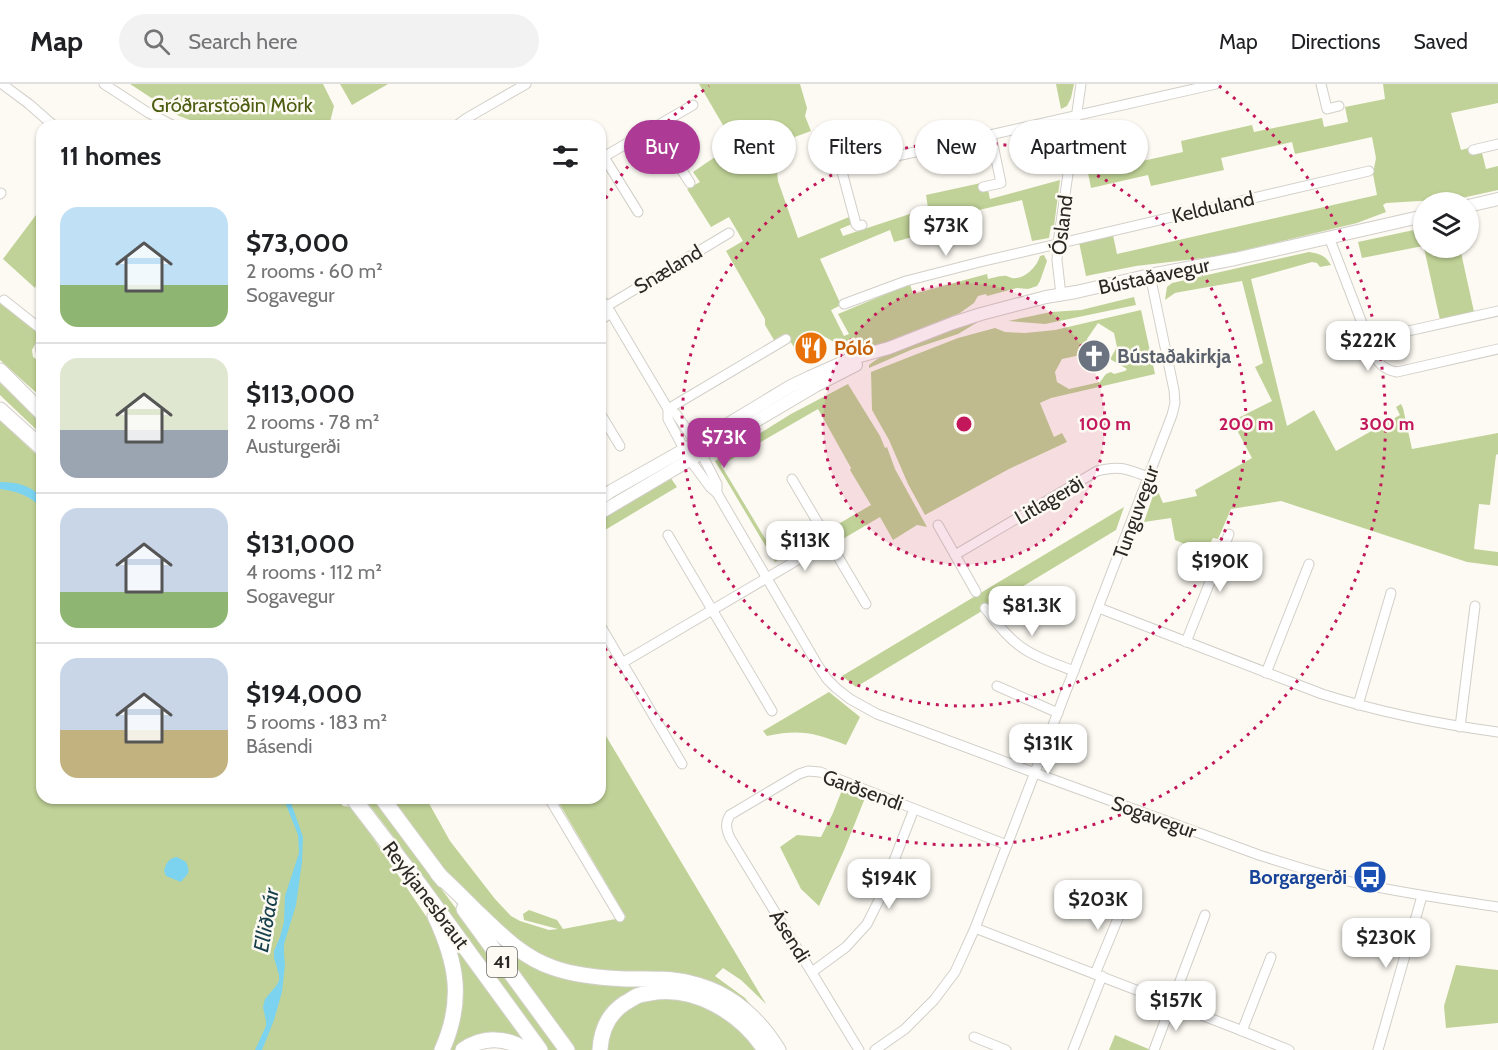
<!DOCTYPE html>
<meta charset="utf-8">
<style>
:root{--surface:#fff;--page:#f2f2f2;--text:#202124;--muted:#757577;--line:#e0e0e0;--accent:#ad3b96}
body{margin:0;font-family:Cabin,sans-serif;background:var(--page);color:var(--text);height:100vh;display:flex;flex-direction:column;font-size:22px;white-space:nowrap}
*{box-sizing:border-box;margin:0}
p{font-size:20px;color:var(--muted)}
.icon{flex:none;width:33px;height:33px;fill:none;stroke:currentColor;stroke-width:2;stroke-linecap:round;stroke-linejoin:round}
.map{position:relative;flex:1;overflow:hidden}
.drawer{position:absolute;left:36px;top:36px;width:570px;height:684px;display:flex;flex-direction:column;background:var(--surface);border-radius:18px;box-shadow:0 2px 4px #0004}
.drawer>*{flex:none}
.banner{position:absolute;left:624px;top:36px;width:570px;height:54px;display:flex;gap:12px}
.buttons{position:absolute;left:1413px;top:108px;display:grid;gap:12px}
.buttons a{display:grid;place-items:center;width:66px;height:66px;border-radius:50%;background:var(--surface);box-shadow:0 2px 4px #0004;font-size:30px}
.price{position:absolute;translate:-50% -51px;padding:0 14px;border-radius:12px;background:#fff;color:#222;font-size:20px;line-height:39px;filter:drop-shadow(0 2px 3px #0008)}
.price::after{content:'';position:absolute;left:50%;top:36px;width:18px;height:14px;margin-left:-9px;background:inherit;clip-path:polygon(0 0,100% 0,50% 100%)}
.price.selected{background:var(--accent);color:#fff}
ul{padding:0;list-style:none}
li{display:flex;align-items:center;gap:18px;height:150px;padding:0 24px}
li+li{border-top:2px solid var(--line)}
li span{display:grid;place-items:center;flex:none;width:168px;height:120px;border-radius:18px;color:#555}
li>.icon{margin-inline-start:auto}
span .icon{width:72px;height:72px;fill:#fffc;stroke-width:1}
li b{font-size:26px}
h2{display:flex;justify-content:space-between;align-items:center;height:72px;padding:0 24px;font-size:26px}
.pill{padding:0 21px;border-radius:27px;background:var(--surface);box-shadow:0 2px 4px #0004;font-size:21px;line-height:54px}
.pill.selected{background:var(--accent);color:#fff}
header{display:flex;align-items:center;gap:36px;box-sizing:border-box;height:84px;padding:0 30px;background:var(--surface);border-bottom:2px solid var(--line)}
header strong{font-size:28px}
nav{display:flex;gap:33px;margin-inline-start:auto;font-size:21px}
.search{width:420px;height:54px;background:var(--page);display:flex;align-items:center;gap:15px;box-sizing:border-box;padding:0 21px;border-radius:33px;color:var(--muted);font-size:22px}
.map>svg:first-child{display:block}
.green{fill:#c0d297;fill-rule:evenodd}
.water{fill:#7bd3f0}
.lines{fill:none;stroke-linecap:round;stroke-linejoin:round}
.minor-casing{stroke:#d2cfc9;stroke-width:11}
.secondary-casing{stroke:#d2cfc9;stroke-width:14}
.trunk-casing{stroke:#d2cfc9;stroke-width:17}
.minor{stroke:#fff;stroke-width:9}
.secondary{stroke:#fff;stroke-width:12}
.trunk{stroke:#fff;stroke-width:15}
.ring{fill:none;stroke:#c2185b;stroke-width:3;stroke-dasharray:3 6}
.labels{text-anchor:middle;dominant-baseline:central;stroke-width:5;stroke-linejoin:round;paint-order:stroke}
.shield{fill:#fdfaf3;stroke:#696763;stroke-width:1.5}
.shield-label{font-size:18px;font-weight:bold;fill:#292825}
.park-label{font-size:20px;fill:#4c5d11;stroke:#fdfaf3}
.street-label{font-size:20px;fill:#292825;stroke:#fdfaf3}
.food-label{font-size:20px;font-weight:bold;fill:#c56008;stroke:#fdfaf3;text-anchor:start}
.worship-label{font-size:20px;font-weight:bold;fill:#5b616d;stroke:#fdfaf3;text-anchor:start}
.transit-label{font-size:20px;font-weight:bold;fill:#164399;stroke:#fdfaf3;text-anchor:end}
.water-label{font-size:21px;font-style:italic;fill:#163f4b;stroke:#fdfaf3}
.centre{fill:#c2185b;stroke:#fdfaf3;stroke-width:3}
.ring-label{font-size:18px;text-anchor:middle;font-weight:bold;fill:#c2185b;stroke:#fdfaf3;stroke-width:5;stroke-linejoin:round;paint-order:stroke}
</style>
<header>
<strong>Map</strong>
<div class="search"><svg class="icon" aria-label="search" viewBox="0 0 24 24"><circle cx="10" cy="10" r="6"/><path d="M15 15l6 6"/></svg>Search here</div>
<nav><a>Map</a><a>Directions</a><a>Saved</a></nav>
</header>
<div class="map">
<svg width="1498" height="966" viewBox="0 0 1498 966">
<rect width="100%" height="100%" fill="#fdfaf3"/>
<g class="green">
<path d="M130,0H323L334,22L329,42H207L179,32Z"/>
<path d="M340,0H388L352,21Z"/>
<path d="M699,0H800L807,24L805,32L811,47L773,61L778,82L777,88L778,97L798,154L849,133L852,140L840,145L843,152L928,124L926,111L981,99L982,108L988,106L990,115L1060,96L1054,142H1051L1049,154L1032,157L1022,116L970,128L972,137L894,158L890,146L820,175L841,221L831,226L844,252L849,250L838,230L910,200L913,210L987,190L988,195C993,194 998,192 1003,192C1006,191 1008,193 1012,194C1024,196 1037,183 1040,172L1044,171L1047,177L1040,197L1037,202L1028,205L1017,204L987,212L986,210L978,212L974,219L960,229L866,266C851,268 846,269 837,256L834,258L820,250L794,263L785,250L774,256L765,241V235L726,167L743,157L729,133L711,143L687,105L700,98L693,88L734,60Z"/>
<path d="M1056,0H1074L1071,14L1067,22L1061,25Z"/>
<path d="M1383,0H1498V19L1451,29L1461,66L1480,61L1486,85L1498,82V106L1444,118L1437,116L1386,119L1383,121L1386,128L1357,139L1220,172L1136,182L1086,192L1079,158L1113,151L1117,170L1377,111L1373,90L1376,74L1372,53L1295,70L1292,58L1221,74L1224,86L1151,102L1148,91L1091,104L1088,89L1183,68L1181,57L1252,41L1254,48L1322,34L1324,43L1348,38L1345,23L1385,15Z"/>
<path d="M42,123V196L39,194L35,204L3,175Z"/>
<path d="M1423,144V162L1362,174L1358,158Z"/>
<path d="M1424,164H1460L1474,228L1440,236Z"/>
<path d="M1309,168C1320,170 1325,171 1331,181L1320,183L1317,179L1312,178L1251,195L1287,342L1314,326L1336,367L1400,331L1396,323L1401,320L1403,324L1412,365L1498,349V370L1496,371L1490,421L1479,420L1474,465L1498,468V482L1467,478L1281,417L1231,425L1218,455L1213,454L1205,469L1175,456L1171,434L1144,438L1156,403L1163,419L1197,412L1195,406L1252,374L1232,337L1272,317L1255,283L1263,279L1242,197L1180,208L1175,209L1165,216L1167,203L1172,199Z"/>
<path d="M1134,213L1136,221L1045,240L1008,237L1051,228L1081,226Z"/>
<path d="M0,219L35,246C40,254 36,258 32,266L33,273L42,279V314L0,276Z"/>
<path d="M1141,226L1155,290L1051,314L1040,319L1054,353L1062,349L1067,358L1009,385L925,431L908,400L889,356L872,326L871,288L958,254L995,244L1005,248L1025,249L1055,246ZM1098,239L1114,249L1117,263L1110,275L1127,285L1125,287L1114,290L1111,288L1106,290L1100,298L1069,305L1057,298L1055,288L1062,275L1090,269L1087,255Z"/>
<path d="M978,238L958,250L913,265L869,284V281C881,271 897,266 911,261C933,252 956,245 978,238Z"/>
<path d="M0,299L42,339V351L0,311Z"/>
<path d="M848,300L880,352L885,364L887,363L895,385L927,443L917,441L893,456L880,433L836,459L828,446L871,421L850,386L851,384L818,325L721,381L778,476L775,478L715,377L791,330Z"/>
<path d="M0,336L42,376V714H337L343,722L352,723L432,841L448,870L450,908L443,948L436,966H0Z"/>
<path d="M670,393L677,403L600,449V434Z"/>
<path d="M1124,423L1116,446L856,603L842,592Z"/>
<path d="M829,608L860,633L846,661C815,649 800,645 767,652L763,647Z"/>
<path d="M600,642L766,920L741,896L723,884L715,892L745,914L758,930L745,921L567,884L514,858L454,798L392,714H426L450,757L495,815L511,832L520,837L549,846L558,845L524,836L523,830L529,826L557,836L563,845L626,833L556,714H600Z"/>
<path d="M842,706L865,714L845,764L819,822L801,805L780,763L797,751L821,753L833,729Z"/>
<path d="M364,714H374L483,861L558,966H544L474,869L402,764Z"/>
<path d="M478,836L520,872L660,899L719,919L636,907L595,966H575Z"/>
<path d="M453,856L533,966L518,956L457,966H448Z"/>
<path d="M1456,881L1498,886V939L1446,944L1444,922Z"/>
<path d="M647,913H683L728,932L760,966H603L614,935Z"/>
<path d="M1115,951L1151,966H1109Z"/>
</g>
<g class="water">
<path d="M0,398C17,398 29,401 42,413V424C30,412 17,407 0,405Z"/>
<path d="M282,714H289L290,716L303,753L302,778L296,821L284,860V869L285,881L282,908L274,936L262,966H255L266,942V937L263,923L265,915L276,902L279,897V891L274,874V867L280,853L284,838L285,812L299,769L298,751L285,718Z"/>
<path d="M177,773L186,778C191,790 188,789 181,798L166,792L164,787C166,779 169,774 177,773Z"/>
</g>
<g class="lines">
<defs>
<g id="minor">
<path d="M2,0L29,20L54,42"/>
<path d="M104,0L147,28L174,42"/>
<path d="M1321,0L1327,25L1339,22"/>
<path d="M456,42L467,34L526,0"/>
<path d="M654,43L690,99"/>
<path d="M1473,66L1498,60"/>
<path d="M604,73L638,128"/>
<path d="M600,75L693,21"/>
<path d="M983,103L1001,99L991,51"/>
<path d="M0,110L1,109"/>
<path d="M862,141L858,142L856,140L841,84L915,68L1216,0"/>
<path d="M1329,153L1375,273C1381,282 1386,286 1397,288L1498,265"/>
<path d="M1061,211L1057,176L1058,159L1081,0"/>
<path d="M600,214L611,229L668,325L676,330L696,359L717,400V409"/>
<path d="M4,216L42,246"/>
<path d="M844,220L906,197L980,178L1369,87"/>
<path d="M607,222L729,149"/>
<path d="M600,236L611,229"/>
<path d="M1368,256L1498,227"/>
<path d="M42,258L40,262L42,272"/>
<path d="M668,325V335L690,376L710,403L717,409L817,580L827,595L836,604L850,615L877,630L1035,689L1259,771C1287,780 1315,789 1343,796C1394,808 1446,815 1498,823"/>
<path d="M668,325L786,255"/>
<path d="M600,329L620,362"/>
<path d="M792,395L866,520"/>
<path d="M938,441L976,508"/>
<path d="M668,451L772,627"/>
<path d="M955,471L1097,387C1120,381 1127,385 1148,393"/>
<path d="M985,524C998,541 1011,558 1029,568C1043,576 1059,581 1074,587"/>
<path d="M1099,524L1322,610C1379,628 1438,640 1498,648"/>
<path d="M600,541L682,680"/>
<path d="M1186,558L1229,450"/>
<path d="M622,579L828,458"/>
<path d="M1266,589L1309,480"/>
<path d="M997,602L1058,629"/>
<path d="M1358,621L1391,509"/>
<path d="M1460,643L1475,522"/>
<path d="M549,714L620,833"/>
<path d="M975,844L1235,944L1289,966"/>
<path d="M812,888L846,863L867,840L878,818L914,725"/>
<path d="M1095,890L1126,815"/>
<path d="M1242,947L1271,873"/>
<path d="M974,953L1006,966"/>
<path d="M859,966L730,754C726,745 725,739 730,731L799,690L808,687L820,688L1007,761"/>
<path d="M875,966L905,945L934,916L955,888L961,875L975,844L1007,761L1172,331L1175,319L1174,306L1150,191"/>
<path d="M1073,966L1102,892"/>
<path d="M1154,966L1205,831"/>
<path d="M1378,966L1422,812"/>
</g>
<g id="secondary">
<path d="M1468,122L1498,115"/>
<path d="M600,415L611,407L710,351L791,302L810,293L853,274L889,264L953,239L981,230L1046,213L1076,208L1150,191L1235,175L1424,132"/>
<path d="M600,429L815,302L856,281"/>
</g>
<g id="trunk">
<path d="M0,287L42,329"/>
<path d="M0,326L42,364"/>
<path d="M353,714L419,800L540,966"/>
<path d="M382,714L443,796"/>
<path d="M438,790C450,801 462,813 474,825C498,848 521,873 554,884C577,892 602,894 626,895C647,895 670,894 690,899C730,908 757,932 778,966"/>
<path d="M464,825L567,966"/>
<path d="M435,832C457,879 464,917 442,966"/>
<path d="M463,966C483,952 506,953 526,966"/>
<path d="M600,966C601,947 608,930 625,919C629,917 633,914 637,912C641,910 646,910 650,909C695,901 741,929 765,966"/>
</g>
</defs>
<use href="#minor" class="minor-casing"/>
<use href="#secondary" class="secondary-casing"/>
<use href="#trunk" class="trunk-casing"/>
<use href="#minor" class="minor"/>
<use href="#secondary" class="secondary"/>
<use href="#trunk" class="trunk"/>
</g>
<circle cx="964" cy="340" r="141" fill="#c2185b" fill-opacity=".12"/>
<g class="ring">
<circle cx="964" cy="340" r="141"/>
<circle cx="964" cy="340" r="282"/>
<path d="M601 122A423 423 0 0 1 709 2M1219 2A423 423 0 1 1 601 558"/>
</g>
<defs>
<symbol id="restaurant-disc" viewBox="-11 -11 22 22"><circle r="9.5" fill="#e8710a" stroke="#fdfaf3"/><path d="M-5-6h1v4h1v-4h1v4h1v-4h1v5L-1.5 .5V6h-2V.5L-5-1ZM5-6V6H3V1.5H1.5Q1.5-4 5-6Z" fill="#fff"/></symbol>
<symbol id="church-disc" viewBox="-11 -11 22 22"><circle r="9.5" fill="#6b7280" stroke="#fdfaf3"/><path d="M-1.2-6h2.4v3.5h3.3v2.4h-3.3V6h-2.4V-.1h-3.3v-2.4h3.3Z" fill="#fff"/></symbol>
<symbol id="bus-disc" viewBox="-11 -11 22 22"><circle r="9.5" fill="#1a4fb4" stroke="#fdfaf3"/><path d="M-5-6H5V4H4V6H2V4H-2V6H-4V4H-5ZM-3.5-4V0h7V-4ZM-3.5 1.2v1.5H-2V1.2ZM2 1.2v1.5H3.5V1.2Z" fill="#fff"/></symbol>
</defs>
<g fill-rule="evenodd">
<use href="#restaurant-disc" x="792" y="245" width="38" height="38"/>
<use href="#church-disc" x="1075" y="253" width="38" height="38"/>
<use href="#bus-disc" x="1351" y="774" width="38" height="38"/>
</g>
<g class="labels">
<rect class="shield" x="487" y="863" width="30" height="30" rx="4.5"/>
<g class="shield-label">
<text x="502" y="878">41</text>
</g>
<g class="park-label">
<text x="232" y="21">Gróðrarstöðin Mörk</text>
</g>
<g class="street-label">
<text transform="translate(1213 123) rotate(-13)">Kelduland</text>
<text transform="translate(1062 141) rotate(-83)">Ósland</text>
<text transform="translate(668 185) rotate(-31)">Snæland</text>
<text transform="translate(1154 192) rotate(-12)">Bústaðavegur</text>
<text transform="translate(1049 416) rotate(-30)">Litlagerði</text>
<text transform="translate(1136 428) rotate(-70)">Tunguvegur</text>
<text transform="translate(863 706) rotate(20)">Garðsendi</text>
<text transform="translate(1154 733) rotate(20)">Sogavegur</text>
<text transform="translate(426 811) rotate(53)">Reykjanesbraut</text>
<text transform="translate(790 852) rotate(58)">Ásendi</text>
</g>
<g class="food-label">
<text x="834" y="264">Póló</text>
</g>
<g class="worship-label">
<text x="1117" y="272">Bústaðakirkja</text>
</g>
<g class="transit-label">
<text x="1347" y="793">Borgargerði</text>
</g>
<g class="water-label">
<text transform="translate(266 836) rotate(-80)">Elliðaár</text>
</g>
</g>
<circle cx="964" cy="340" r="9" class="centre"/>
<g class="ring-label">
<text x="1105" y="346">100 m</text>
<text x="1246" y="346">200 m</text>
<text x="1387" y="346">300 m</text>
</g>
</svg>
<div class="buttons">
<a><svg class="icon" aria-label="layers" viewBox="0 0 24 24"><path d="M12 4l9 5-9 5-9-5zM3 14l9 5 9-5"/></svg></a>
</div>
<b class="price" style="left:946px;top:173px">$73K</b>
<b class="price" style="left:1368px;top:288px">$222K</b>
<b class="price selected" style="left:724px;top:385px">$73K</b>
<b class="price" style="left:805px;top:488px">$113K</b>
<b class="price" style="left:1220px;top:509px">$190K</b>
<b class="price" style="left:1032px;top:553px">$81.3K</b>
<b class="price" style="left:1048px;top:691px">$131K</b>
<b class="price" style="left:889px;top:826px">$194K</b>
<b class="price" style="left:1098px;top:847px">$203K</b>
<b class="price" style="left:1386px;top:885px">$230K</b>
<b class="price" style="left:1176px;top:948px">$157K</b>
<div class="banner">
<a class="pill selected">Buy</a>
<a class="pill">Rent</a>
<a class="pill">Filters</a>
<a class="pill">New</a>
<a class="pill">Apartment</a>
</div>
<section class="drawer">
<h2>11 homes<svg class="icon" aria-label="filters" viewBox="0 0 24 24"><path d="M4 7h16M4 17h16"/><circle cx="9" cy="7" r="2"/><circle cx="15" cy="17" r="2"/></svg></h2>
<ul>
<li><span style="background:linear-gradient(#bfe0f5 65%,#8fb573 0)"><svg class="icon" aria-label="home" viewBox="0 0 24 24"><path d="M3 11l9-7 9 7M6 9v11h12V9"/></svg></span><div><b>$73,000</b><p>2 rooms · 60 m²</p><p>Sogavegur</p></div></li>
<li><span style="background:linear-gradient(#dfe7d0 60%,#9aa5b1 0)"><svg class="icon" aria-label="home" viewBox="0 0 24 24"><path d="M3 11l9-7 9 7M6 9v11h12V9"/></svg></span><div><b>$113,000</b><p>2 rooms · 78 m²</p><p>Austurgerði</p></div></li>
<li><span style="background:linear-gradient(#c9d6e8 70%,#8fb573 0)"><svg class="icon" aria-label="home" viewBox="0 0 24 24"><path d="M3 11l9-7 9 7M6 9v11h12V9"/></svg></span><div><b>$131,000</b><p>4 rooms · 112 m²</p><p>Sogavegur</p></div></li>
<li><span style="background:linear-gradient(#c9d6e8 60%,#c2b280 0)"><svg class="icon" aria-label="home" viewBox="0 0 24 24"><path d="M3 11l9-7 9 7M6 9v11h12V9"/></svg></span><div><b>$194,000</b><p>5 rooms · 183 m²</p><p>Básendi</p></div></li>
</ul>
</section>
</div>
